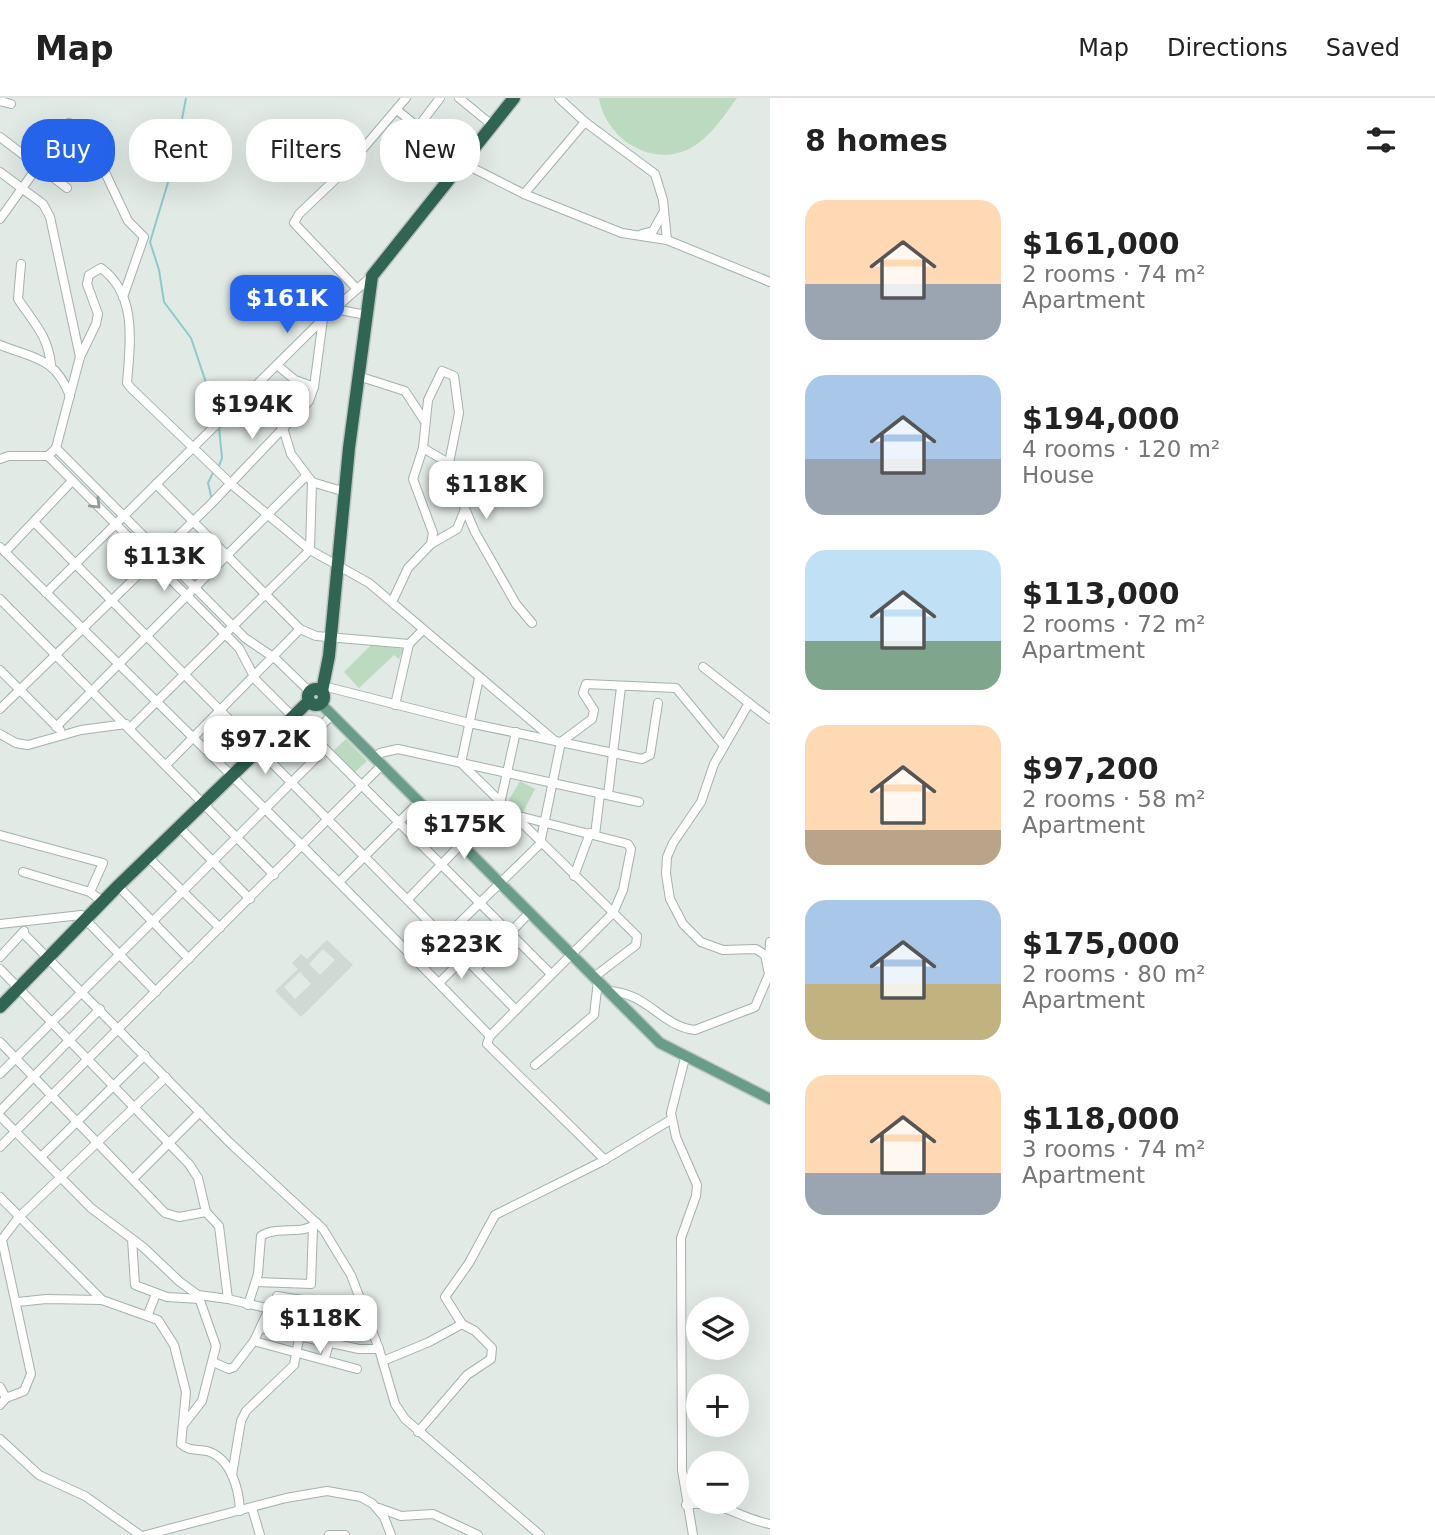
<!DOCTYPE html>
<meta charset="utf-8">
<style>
:root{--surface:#fff;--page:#f6f6f6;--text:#222;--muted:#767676;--line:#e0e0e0;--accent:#2563eb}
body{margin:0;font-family:"DejaVu Sans",sans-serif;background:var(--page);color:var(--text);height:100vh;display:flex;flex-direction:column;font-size:26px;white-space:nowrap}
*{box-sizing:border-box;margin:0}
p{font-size:23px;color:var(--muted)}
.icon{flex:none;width:38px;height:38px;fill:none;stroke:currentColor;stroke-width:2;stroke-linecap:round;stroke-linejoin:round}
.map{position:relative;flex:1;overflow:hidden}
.side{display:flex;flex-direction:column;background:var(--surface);width:665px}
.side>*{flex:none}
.hud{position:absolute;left:21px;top:21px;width:644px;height:63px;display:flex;gap:14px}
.buttons{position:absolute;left:686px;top:1199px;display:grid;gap:14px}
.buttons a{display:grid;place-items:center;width:63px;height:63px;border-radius:50%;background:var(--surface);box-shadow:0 7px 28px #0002;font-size:35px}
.price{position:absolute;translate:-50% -60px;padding:0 16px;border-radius:14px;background:#fff;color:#222;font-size:23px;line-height:46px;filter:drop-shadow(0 2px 4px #0008)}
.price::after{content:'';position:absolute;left:50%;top:42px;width:21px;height:16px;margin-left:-10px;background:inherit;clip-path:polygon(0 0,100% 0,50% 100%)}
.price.active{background:var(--accent);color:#fff}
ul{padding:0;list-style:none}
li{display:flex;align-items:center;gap:21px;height:175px;padding:0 35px}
li span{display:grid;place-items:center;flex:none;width:196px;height:140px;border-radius:21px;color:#555}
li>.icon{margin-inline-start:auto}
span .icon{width:84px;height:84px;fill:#fffc;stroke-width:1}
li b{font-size:30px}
h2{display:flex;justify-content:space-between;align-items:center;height:84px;padding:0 35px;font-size:30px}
.tag{padding:0 24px;border-radius:28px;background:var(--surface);box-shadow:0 7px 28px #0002;font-size:24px;line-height:63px}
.tag.active{background:var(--accent);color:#fff}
header{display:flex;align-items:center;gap:42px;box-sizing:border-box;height:98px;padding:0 35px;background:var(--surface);border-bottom:2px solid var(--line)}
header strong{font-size:33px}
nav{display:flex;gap:38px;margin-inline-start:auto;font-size:24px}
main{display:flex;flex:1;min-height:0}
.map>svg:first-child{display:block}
.built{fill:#cfdad4;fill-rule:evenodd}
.green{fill:#bbdac0}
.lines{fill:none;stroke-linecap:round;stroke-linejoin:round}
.stream{stroke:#8ccacc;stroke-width:2}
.minor-casing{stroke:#a4b2ab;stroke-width:10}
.major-casing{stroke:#bdc4c1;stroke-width:13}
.highway-casing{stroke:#bdc4c1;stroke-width:15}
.minor{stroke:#fff;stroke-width:8}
.major{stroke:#689d89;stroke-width:10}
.highway{stroke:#306453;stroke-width:12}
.oneway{stroke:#919c98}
</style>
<header>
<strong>Map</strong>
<nav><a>Map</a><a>Directions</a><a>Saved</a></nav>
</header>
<main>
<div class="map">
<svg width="770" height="1437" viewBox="0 0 770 1437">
<rect width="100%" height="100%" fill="#e1eae5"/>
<path class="built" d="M327,842L353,867L301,919L275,893L298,871L292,865L301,856L307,861ZM323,851L335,862L320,877L309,866ZM300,874L311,886L295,901L284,889Z"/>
<g class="green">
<path d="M599,0H737C723,19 710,40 689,51C650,70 605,39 599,0Z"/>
<path d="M371,547L404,551L399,561L394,557L359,590L344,574Z"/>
<path d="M346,641L367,663L355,674L333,653Z"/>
<path d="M520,683L535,691L522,716L506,707Z"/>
</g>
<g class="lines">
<g class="stream">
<path d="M186,0L173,68L150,144L159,172L164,204L191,240L218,320"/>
<path d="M219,368L222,360L219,329"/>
<path d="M212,402L208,385L213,375"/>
</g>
<defs>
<g id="minor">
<path d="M459,0L492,27"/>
<path d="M559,0L585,24L655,76L663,102L667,142"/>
<path d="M0,3L11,6"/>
<path d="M397,12L461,64L524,96L622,135L667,142L770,184"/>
<path d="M418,29L440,0"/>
<path d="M0,39L67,90"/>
<path d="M0,74L43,106L50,119L80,259"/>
<path d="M524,96L585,24"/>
<path d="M0,121L69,25L86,34L128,123L144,139L123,199"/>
<path d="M642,136L653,133L663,115"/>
<path d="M21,166L18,201C33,224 48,237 51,267"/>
<path d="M357,191L294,125L299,116L344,73L406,0"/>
<path d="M335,211L366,217"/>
<path d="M0,247C35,261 55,259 70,298"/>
<path d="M277,267L295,282L314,289L323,221"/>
<path d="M358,278L405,293L424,322"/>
<path d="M250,293L283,330L291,356L312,384L345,394"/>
<path d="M56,350L245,540L276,561L310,594"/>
<path d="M423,350L445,363L475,434L516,506L532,525"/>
<path d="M48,358L56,350L80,259L96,226L98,216L87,186L89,177L101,170C138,197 130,246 127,285L131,290L231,386L310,452L369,485L554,642"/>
<path d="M0,361L9,358H48L239,550L256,582L551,876"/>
<path d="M156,386L300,531L316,538L409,546"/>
<path d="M34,424L516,912"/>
<path d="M431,446L457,431L465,411"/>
<path d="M0,449C164,611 329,772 490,938"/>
<path d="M5,454L72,383"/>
<path d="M46,495L323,221L372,178"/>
<path d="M0,501L274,777"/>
<path d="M392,504L408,470L431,446L433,435L413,381L423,350L428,302L442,273L454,278L459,315L448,370"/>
<path d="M0,572L60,632"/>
<path d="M479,580L461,665L637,838L636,847L594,879"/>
<path d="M323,588L469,625L642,661L650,657L658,605"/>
<path d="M749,605L770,621"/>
<path d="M395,607L409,546L422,533"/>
<path d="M0,611L211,406L309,303L314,289"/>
<path d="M56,629L306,378"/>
<path d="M130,630L310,452L312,384"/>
<path d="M0,636L16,645L28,647L81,632L126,626"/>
<path d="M311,638L332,617"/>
<path d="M376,661L380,655L398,651L639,704"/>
<path d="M167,666L300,531"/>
<path d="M608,697L621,589"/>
<path d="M511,716L628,746L631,751L623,792L613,815L490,938L487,946L605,1062"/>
<path d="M179,729L250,801"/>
<path d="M0,737L103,765L90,794"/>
<path d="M595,737L600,696"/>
<path d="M148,759L220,830"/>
<path d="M23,774L90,794L103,804"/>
<path d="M574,778L590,735"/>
<path d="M340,783L419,704"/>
<path d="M118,788L189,861"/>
<path d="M408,801L500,706L516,634"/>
<path d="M0,826L81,817L156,894"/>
<path d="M23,835L230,1045L323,1131L351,1177L379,1251L395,1306L405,1321L540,1437"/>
<path d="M445,839L540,746L561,644L592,621L594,612L583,595L586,586L676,590L724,648"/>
<path d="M0,859L24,833"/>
<path d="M769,863L770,844"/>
<path d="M0,871L189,1066L198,1080L206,1114L219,1128L228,1201L352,1230L369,1221"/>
<path d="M476,871L529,815"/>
<path d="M439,885L464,860"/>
<path d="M607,893C648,894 660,928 695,932L755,909L769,876L765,857L756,851L723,852L701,844L683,826L670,801L666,776L667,759L673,745L701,704L714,666L749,605L703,569"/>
<path d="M0,944L165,1115L179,1119L206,1114"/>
<path d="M685,960L671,1015L676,1039L697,1087L696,1098L681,1140L682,1372L693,1437"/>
<path d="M535,967L594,917L598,883"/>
<path d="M0,976L325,651"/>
<path d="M0,1013L100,911"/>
<path d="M0,1018L91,1110L143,1149L180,1184L198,1197L228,1201"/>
<path d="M0,1049L382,667"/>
<path d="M41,1059L145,957"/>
<path d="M133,1081L200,1014"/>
<path d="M0,1099L102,1202"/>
<path d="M132,1141L135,1187L167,1199L200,1201"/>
<path d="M2,1142L31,1276L24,1293L6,1300"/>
<path d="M0,1144L19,1119L166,979"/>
<path d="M256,1184L311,1186L313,1129"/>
<path d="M277,1198L365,1212"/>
<path d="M18,1204L46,1201L102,1202L158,1222L174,1247L186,1294L181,1346C188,1353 197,1351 207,1353C231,1360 239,1391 240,1413"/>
<path d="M248,1207L258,1176L261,1138C278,1127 302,1138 317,1125"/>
<path d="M148,1216L156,1196"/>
<path d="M462,1226L445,1199L469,1165L495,1117L601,1064L672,1021"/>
<path d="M261,1230L359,1251H379"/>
<path d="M254,1243L357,1271"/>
<path d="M325,1260L339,1210"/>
<path d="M383,1263L429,1244L462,1226L475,1233L492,1250L491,1261L467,1277L418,1334"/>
<path d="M213,1264L229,1271L234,1269L254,1243L268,1213"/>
<path d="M0,1289L6,1300L0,1307"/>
<path d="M184,1326L202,1303L216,1248L198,1197"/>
<path d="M0,1341L39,1377L85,1398L140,1437"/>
<path d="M232,1377L241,1323L246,1313L294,1267L303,1220"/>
<path d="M686,1407C723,1401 737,1420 770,1426"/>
<path d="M252,1410L260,1437"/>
<path d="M379,1410L401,1418L433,1416L478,1437"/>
<path d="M146,1437L286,1400L327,1393L361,1399L373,1406L384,1419L391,1437"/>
<path d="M329,1437H345"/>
</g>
<path id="major" d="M321,606L660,945L770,1001"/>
<g id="highway">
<circle cx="316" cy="599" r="8"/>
<path d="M322,593L329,558L349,350L372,178L514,0"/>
<path d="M0,909L118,788L309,603"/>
</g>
</defs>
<use href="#minor" class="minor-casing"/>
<use href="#major" class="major-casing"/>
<use href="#highway" class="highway-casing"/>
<use href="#minor" class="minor"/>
<use href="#major" class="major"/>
<use href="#highway" class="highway"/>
</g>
<defs><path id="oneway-chevron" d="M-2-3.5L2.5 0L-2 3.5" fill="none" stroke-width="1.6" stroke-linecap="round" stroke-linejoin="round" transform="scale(1.75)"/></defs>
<use class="oneway" href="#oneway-chevron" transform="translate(96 406) rotate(45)"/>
</svg>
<div class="buttons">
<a><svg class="icon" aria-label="layers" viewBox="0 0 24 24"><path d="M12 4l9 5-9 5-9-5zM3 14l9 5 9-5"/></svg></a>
<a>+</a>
<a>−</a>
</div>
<b class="price active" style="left:287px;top:237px">$161K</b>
<b class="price" style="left:252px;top:343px">$194K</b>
<b class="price" style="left:486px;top:423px">$118K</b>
<b class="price" style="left:164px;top:495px">$113K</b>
<b class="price" style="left:265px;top:678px">$97.2K</b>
<b class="price" style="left:464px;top:763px">$175K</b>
<b class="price" style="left:461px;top:883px">$223K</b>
<b class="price" style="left:320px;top:1257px">$118K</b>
<div class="hud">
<a class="tag active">Buy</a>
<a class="tag">Rent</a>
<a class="tag">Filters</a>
<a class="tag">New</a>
</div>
</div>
<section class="side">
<h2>8 homes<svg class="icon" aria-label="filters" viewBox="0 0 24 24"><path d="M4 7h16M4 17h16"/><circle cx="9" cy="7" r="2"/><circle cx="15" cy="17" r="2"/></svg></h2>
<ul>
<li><span style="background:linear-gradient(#ffd9b3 60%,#9aa5b1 0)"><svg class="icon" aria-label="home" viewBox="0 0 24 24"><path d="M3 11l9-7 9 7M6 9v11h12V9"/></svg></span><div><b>$161,000</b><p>2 rooms · 74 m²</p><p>Apartment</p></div></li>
<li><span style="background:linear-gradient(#a9c7e8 60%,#9aa5b1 0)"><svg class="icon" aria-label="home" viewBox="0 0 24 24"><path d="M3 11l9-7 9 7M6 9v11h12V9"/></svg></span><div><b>$194,000</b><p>4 rooms · 120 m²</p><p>House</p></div></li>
<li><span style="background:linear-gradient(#bfe0f5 65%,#7fa58c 0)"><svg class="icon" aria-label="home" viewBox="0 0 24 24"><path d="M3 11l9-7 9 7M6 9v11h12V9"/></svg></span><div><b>$113,000</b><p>2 rooms · 72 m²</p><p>Apartment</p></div></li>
<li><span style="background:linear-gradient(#ffd9b3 75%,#b9a48a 0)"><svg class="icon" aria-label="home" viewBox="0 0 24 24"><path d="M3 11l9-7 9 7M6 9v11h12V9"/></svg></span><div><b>$97,200</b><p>2 rooms · 58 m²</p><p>Apartment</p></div></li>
<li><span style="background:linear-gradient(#a9c7e8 60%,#c2b280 0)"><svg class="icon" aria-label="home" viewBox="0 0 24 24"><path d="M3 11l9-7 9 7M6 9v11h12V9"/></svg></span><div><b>$175,000</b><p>2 rooms · 80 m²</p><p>Apartment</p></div></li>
<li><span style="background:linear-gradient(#ffd9b3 70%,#9aa5b1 0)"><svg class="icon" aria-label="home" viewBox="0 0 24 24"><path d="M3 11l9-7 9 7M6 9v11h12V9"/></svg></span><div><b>$118,000</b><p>3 rooms · 74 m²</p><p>Apartment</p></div></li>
</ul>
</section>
</main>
